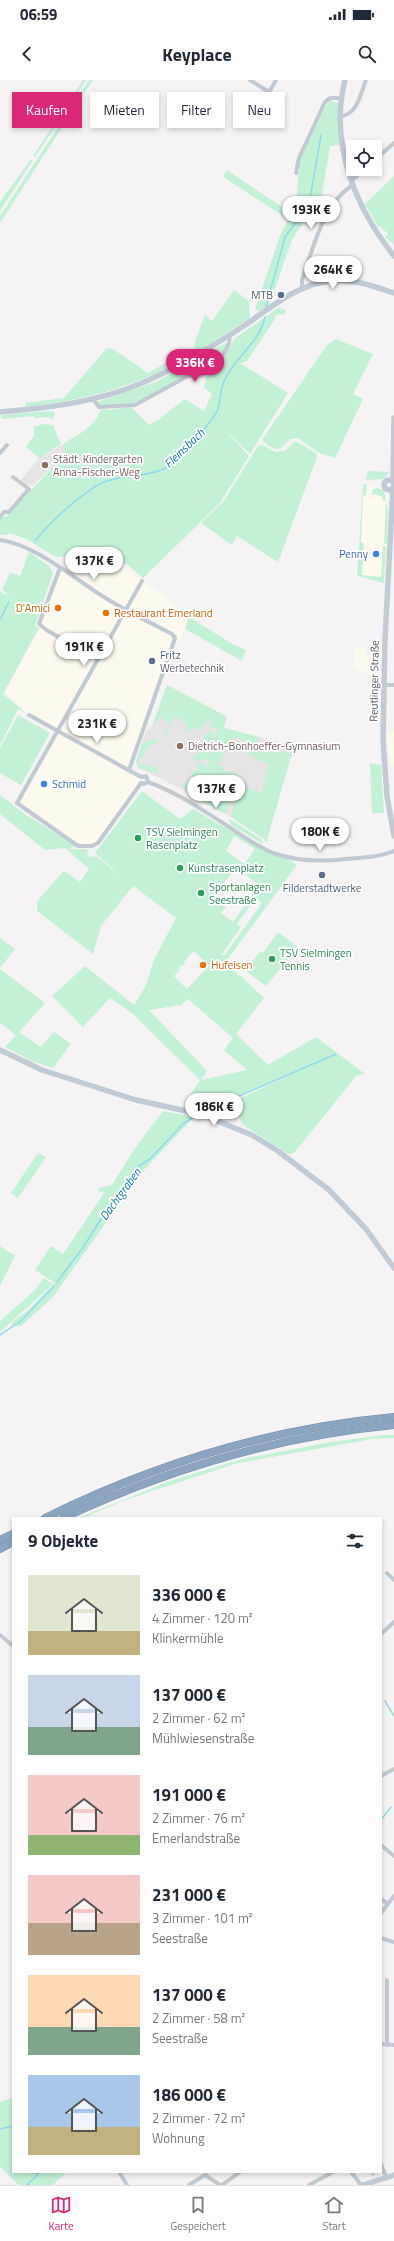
<!DOCTYPE html>
<html lang="de">
<meta charset="utf-8">
<style>
:root{--surface:#fff;--page:#f6f6f7;--text:#1f2937;--muted:#747a83;--line:#e0e1e3;--accent:#db2777}
body{margin:0;font-family:"Titillium Web",sans-serif;background:var(--page);color:var(--text);height:100vh;display:flex;flex-direction:column;font-size:15px;white-space:nowrap}
*{box-sizing:border-box;margin:0}
p{font-size:13px;color:var(--muted)}
.icon{flex:none;width:22px;height:22px;fill:none;stroke:currentColor;stroke-width:2;stroke-linecap:round;stroke-linejoin:round}
.map{position:relative;flex:1;overflow:hidden}
.details{position:absolute;left:12px;top:1437px;width:370px;height:656px;display:flex;flex-direction:column;background:var(--surface);border-radius:0px;box-shadow:0 2px 6px #0003}
.details>*{flex:none}
.hud{position:absolute;left:12px;top:12px;width:370px;height:36px;display:flex;gap:8px}
.buttons{position:absolute;left:346px;top:60px;display:grid;gap:8px}
.buttons a{display:grid;place-items:center;width:36px;height:36px;border-radius:0px;background:var(--surface);box-shadow:0 2px 6px #0003;font-size:20px}
.price{position:absolute;translate:-50% -34px;padding:0 9px;border-radius:14px;background:#fff;color:#222;font-size:13px;line-height:26px;filter:drop-shadow(0 1px 2px #0008)}
.price::after{content:'';position:absolute;left:50%;top:24px;width:12px;height:9px;margin-left:-6px;background:inherit;clip-path:polygon(0 0,100% 0,50% 100%)}
.price.on{background:var(--accent);color:#fff}
ul{padding:0;list-style:none}
li{display:flex;align-items:center;gap:12px;height:100px;padding:0 16px}
li span{display:grid;place-items:center;flex:none;width:112px;height:80px;border-radius:0px;color:#555}
li>.icon{margin-inline-start:auto}
span .icon{width:48px;height:48px;fill:#fffc;stroke-width:1}
li b{font-size:17px}
h2{display:flex;justify-content:space-between;align-items:center;height:48px;padding:0 16px;font-size:17px}
.pill{padding:0 14px;border-radius:0px;background:var(--surface);box-shadow:0 2px 6px #0003;font-size:14px;line-height:36px}
.pill.on{background:var(--accent);color:#fff}
.status{display:flex;justify-content:space-between;align-items:center;height:28px;padding:0 20px;background:var(--surface);direction:ltr}
.status svg{height:11px;fill:currentColor}
header{display:flex;justify-content:space-between;align-items:center;height:52px;padding:0 16px;background:var(--surface);font-size:18px;font-weight:700}
.tabs{display:flex;justify-content:space-around;align-items:center;height:56px;border-top:1px solid var(--line);background:var(--surface);font-size:11px;color:var(--muted)}
.tabs a{display:grid;justify-items:center;gap:2px}
.tabs .on{color:var(--accent)}
.map>svg:first-child{display:block}
.commercial{fill:#fdf9ef}
.education{fill:#e6e4e5}
.green{fill:#c3f1d5;fill-rule:evenodd}
.lines{fill:none;stroke-linecap:round;stroke-linejoin:round}
.stream{stroke:#90daee;stroke-width:1.5}
.highway-casing{stroke:#7690ad;stroke-width:8}
.street{stroke:#c1cad2;stroke-width:4}
.secondary{stroke:#c1cbd6;stroke-width:5.5}
.highway{stroke:#8ba5c1;stroke-width:7}
.service-dot{fill:#5c6f8a;stroke:#fff;stroke-width:1.5}
.education-dot{fill:#8d6e63;stroke:#fff;stroke-width:1.5}
.shop-dot{fill:#3f7fe0;stroke:#fff;stroke-width:1.5}
.food-dot{fill:#e8710a;stroke:#fff;stroke-width:1.5}
.leisure-dot{fill:#2e9e5b;stroke:#fff;stroke-width:1.5}
.labels{text-anchor:middle;dominant-baseline:central;stroke-width:3.5;stroke-linejoin:round;paint-order:stroke}
.service-label{font-size:11px;fill:#4e5e75;stroke:#fff;text-anchor:end}
.education-label{font-size:11px;fill:#785e54;stroke:#fff;text-anchor:start}
.shop-label{font-size:11px;fill:#366cbe;stroke:#fff;text-anchor:end}
.food-label{font-size:11px;fill:#c56008;stroke:#fff;text-anchor:start}
.street-label{font-size:11px;fill:#4a5661;stroke:#fff}
.leisure-label{font-size:11px;fill:#27864d;stroke:#fff;text-anchor:start}
.water-label{font-size:12px;font-style:italic;fill:#0c7c9b;stroke:#fff}
</style>
<div class="status"><b>06:59</b><svg viewBox="0 0 49 12"><path d="M0 12V9h3v3zM5 12V6h3v6zM10 12V3h3v9zM15 12V0h3v12zM26 1h20v11H26zM47 4h2v5h-2z"/></svg></div>
<header><svg class="icon" aria-label="back" viewBox="0 0 24 24"><path d="M15 5l-7 7 7 7"/></svg>Keyplace<svg class="icon" aria-label="search" viewBox="0 0 24 24"><circle cx="10" cy="10" r="6"/><path d="M15 15l6 6"/></svg></header>
<div class="map">
<svg width="394" height="2105" viewBox="0 0 394 2105">
<rect width="100%" height="100%" fill="#f5f3f3"/>
<g class="commercial">
<path d="M364,404L380,408L387,416L384,503L358,495Z"/>
<path d="M75,477L107,479L117,483L190,535L180,560H176L129,690L140,698V702L98,763L82,766L17,723L57,652L29,635L5,612L41,547L39,544L60,488Z"/>
<path d="M355,568L366,569V575L381,577L379,595L353,589Z"/>
<path d="M387,652H394V685L390,686Z"/>
</g>
<g class="education">
<path d="M63,364L66,378L49,390L32,406L25,404L21,400L39,378Z"/>
<path d="M167,605L227,637L224,648L294,666L278,715L267,761L209,723L137,687V681L146,650L152,647Z"/>
</g>
<g class="green">
<path d="M83,0H86L35,77L33,76Z"/>
<path d="M89,0H93L0,143V136Z"/>
<path d="M329,20L338,23L339,65L330,66L322,114L292,160L269,225L259,231L255,229L280,156L294,127L297,116L299,81Z"/>
<path d="M31,79L33,80L0,131V122Z"/>
<path d="M227,90L289,132L285,137L223,97Z"/>
<path d="M394,96V165L385,157L388,154L380,146L378,147L365,124Z"/>
<path d="M234,210L249,221L250,238L199,271H196L194,264L205,235L212,241Z"/>
<path d="M278,228L286,230L285,234L275,235V239L247,281L240,283L288,313L250,374L223,348L249,376L220,423L143,498L128,485L111,478L93,474L56,477L28,460L10,453L7,455H0V438L2,436L6,437L49,391L66,378L63,364C79,354 95,347 101,329L108,330L131,327L149,345L159,339L185,319L204,331L212,314L204,307L207,294L229,269L234,259Z"/>
<path d="M336,259L373,274L353,314L363,319L335,378L319,373L298,358L290,359C277,373 277,372 262,360L327,265Z"/>
<path d="M226,263V267L201,293L189,294L135,323L99,326L97,322L156,302Z"/>
<path d="M107,268L113,269L148,293L188,271L192,270L193,275C136,306 89,320 25,327L26,323L64,318Z"/>
<path d="M50,331L54,332L55,335L51,340L49,337L34,338V336L1,339V335Z"/>
<path d="M43,344L53,345L61,364L39,378L26,367L34,356V347Z"/>
<path d="M295,361L316,373L317,377L278,482L237,456L232,465L201,443L223,422L258,366L262,365L275,372L285,371Z"/>
<path d="M368,391L389,392L384,399L366,400Z"/>
<path d="M365,404H367L366,415L363,416L361,462L364,463L362,495L381,497L383,466H386L384,503L357,496L363,405Z"/>
<path d="M377,408L384,410L388,431L387,464L384,463L386,421L382,420L383,417L374,414L372,416L373,409Z"/>
<path d="M29,472L49,486L53,493L35,546L39,548L3,614L25,632L18,629L0,665V512L11,516L2,510L10,492L20,496Z"/>
<path d="M189,537L234,565L246,570L242,581L185,549Z"/>
<path d="M167,605L226,636L224,648L259,657L256,664L292,674L266,763L263,758L231,737L239,707L262,712L269,684L254,679L255,676L247,674L251,663L235,657L229,660L220,683H213L223,686L222,690L238,694L225,734L197,719L198,716L188,713L182,705L192,698L191,694L198,689L195,685L205,681L203,686L207,687L210,681L205,679L196,681L193,678L198,673L201,674L208,667L205,665L202,669L199,667L209,650L215,653L211,661L214,663L218,649L209,646L212,640L210,639L199,650L195,648L184,654L187,644L175,636L165,656L162,654L169,647V643L160,637L152,646Z"/>
<path d="M18,635L50,653L21,705L0,693V668Z"/>
<path d="M157,659L158,662L149,665L138,684L157,687V693L138,688L136,681L142,663Z"/>
<path d="M370,683L381,685L384,733H372Z"/>
<path d="M142,711L180,739L193,729L236,754L290,780L297,785L227,880L224,881L264,918L236,954L268,985L316,957L365,994L357,995L294,1073L288,1074L243,1045C237,1035 236,1028 241,1018L326,978L204,1030L184,1025L200,1000L133,934L110,918L83,947L52,916L85,886L134,925L145,907L154,880L176,838L133,806L101,846L93,874L37,831V821L64,791L80,802L89,789L65,768L45,770L0,734V715L26,735L77,766L69,769H87L88,775L91,777L96,776L122,797L95,773ZM234,756L255,769L244,784L226,771ZM236,787L259,805L233,842L221,833L226,827L213,817ZM256,818L262,823L224,876L222,874L241,847L237,844ZM194,871L209,886L187,909L174,896L180,890L178,888L186,883L184,881ZM188,919L233,958L224,970L247,990L201,1000L207,991L149,930L181,925Z"/>
<path d="M228,738L261,759L263,764L231,745Z"/>
<path d="M278,852L298,867L266,906L246,891L260,871L263,873Z"/>
<path d="M0,858L15,869L0,888Z"/>
<path d="M0,889L45,923L19,952L41,967L54,952L71,964L53,988L31,981L5,967L16,955L0,943Z"/>
<path d="M163,1031L194,1037L143,1091L53,1217L21,1246H12L11,1243L27,1231L55,1203L35,1190L51,1166L63,1174L104,1113L98,1111L99,1108L112,1105L135,1068Z"/>
<path d="M38,1073L46,1077L18,1118L11,1113Z"/>
<path d="M0,1166L15,1176L0,1206Z"/>
<path d="M44,1198L53,1204L0,1252V1241L35,1210Z"/>
<path d="M383,1355H394V1358L372,1359L238,1383L128,1419L83,1438H78L170,1401L242,1379L331,1362Z"/>
<path d="M13,2018V2092H66L53,2105H19L0,2087V2022Z"/>
</g>
<g class="lines">
<g class="stream">
<path d="M266,227L285,157L309,125L321,55"/>
<path d="M35,461C49,443 85,409 107,401C126,395 148,397 166,388C177,383 213,341 218,329C221,319 220,306 226,297C238,275 260,261 265,237"/>
<path d="M0,539L9,522"/>
<path d="M207,1030L336,974"/>
<path d="M57,1202L82,1169L106,1131L126,1108L139,1086L150,1079L184,1043L194,1037"/>
<path d="M0,1255L21,1241L54,1206"/>
<path d="M385,1621L394,1636"/>
<path d="M381,1740L391,1727"/>
<path d="M0,2049L13,2046"/>
<path d="M372,2092L373,2095"/>
<path d="M27,2105L40,2092"/>
</g>
<defs>
<g id="highway">
<path d="M45,1438C154,1384 273,1348 394,1337"/>
<path d="M63,1438C168,1389 278,1356 394,1345"/>
<path d="M0,1460L13,1454"/>
<path d="M0,1469L13,1462"/>
</g>
</defs>
<use href="#highway" class="highway-casing"/>
<g class="street">
<path d="M250,0L269,12"/>
<path d="M258,32L276,0"/>
<path d="M340,36C357,36 361,13 366,0"/>
<path d="M375,80L394,63"/>
<path d="M296,93L299,78L325,22L330,18H341"/>
<path d="M351,101L365,89"/>
<path d="M302,208V200C313,169 323,123 353,105"/>
<path d="M93,319L99,327L135,325L188,296L201,295C211,290 233,268 229,255"/>
<path d="M0,373L7,365"/>
<path d="M0,437L4,432H9L29,409L13,397"/>
<path d="M0,460C36,465 73,498 104,517C126,531 149,542 172,554L175,558L129,690"/>
<path d="M60,488L39,544L48,551L98,579"/>
<path d="M383,605H394"/>
<path d="M29,635L141,697L146,696L148,702"/>
<path d="M141,703L98,763L92,766H78L17,723L142,501"/>
<path d="M141,703L144,704L148,702C176,712 201,729 226,745C241,755 256,766 273,773C296,781 322,782 346,779C362,778 379,777 394,771"/>
<path d="M387,1493L394,1500"/>
<path d="M381,1554L394,1542"/>
<path d="M0,1555L13,1566"/>
<path d="M381,1696L394,1689"/>
<path d="M381,1765L394,1776"/>
<path d="M381,1819L388,1824"/>
<path d="M381,1833L394,1816"/>
<path d="M381,1858L394,1862"/>
<path d="M387,1900V1965"/>
<path d="M381,1964L394,1965"/>
<path d="M381,2084L386,2097"/>
<path d="M119,2092L127,2105"/>
<path d="M351,2092L361,2105"/>
<path d="M189,2105L205,2095L220,2105"/>
<path d="M222,2105L240,2092"/>
<path d="M309,2105L333,2092"/>
</g>
<g class="secondary">
<path d="M345,0C329,63 355,127 394,176"/>
<path d="M0,332C48,328 97,322 142,303C177,288 210,268 242,247C269,229 296,205 329,201C353,198 372,206 394,213"/>
<circle cx="389" cy="405" r="5"/>
<path d="M393,402L394,338"/>
<path d="M393,408L385,559L383,659L387,716L394,756"/>
<path d="M0,970L42,990L136,1020L200,1034L252,1055L278,1071L329,1110L366,1149L394,1188"/>
<path d="M363,2105L394,2095"/>
</g>
<use href="#highway" class="highway"/>
</g>
<g class="service-dot">
<circle cx="281" cy="215" r="4"/>
<circle cx="152" cy="581" r="4"/>
<circle cx="322" cy="795" r="4"/>
</g>
<g class="education-dot">
<circle cx="45" cy="385" r="4"/>
<circle cx="180" cy="666" r="4"/>
</g>
<g class="shop-dot">
<circle cx="376" cy="474" r="4"/>
<circle cx="44" cy="704" r="4"/>
</g>
<g class="food-dot">
<circle cx="58" cy="528" r="4"/>
<circle cx="106" cy="533" r="4"/>
<circle cx="203" cy="885" r="4"/>
</g>
<g class="leisure-dot">
<circle cx="138" cy="758" r="4"/>
<circle cx="180" cy="788" r="4"/>
<circle cx="201" cy="813" r="4"/>
<circle cx="272" cy="879" r="4"/>
</g>
<g class="labels">
<g class="service-label">
<text x="273" y="215">MTB</text>
<text x="160" y="575" text-anchor="start">Fritz<tspan x="160" dy="13">Werbetechnik</tspan></text>
<text x="322" y="808" text-anchor="middle">Filderstadtwerke</text>
</g>
<g class="education-label">
<text x="53" y="379">Städt. Kindergarten<tspan x="53" dy="13">Anna-Fischer-Weg</tspan></text>
<text x="188" y="666">Dietrich-Bonhoeffer-Gymnasium</text>
</g>
<g class="shop-label">
<text x="368" y="474">Penny</text>
<text x="52" y="704" text-anchor="start">Schmid</text>
</g>
<g class="food-label">
<text x="50" y="528" text-anchor="end">D'Amici</text>
<text x="114" y="533">Restaurant Emerland</text>
<text x="211" y="885">Hufeisen</text>
</g>
<g class="street-label">
<text transform="translate(374 601) rotate(-89)">Reutlinger Straße</text>
</g>
<g class="leisure-label">
<text x="146" y="752">TSV Sielmingen<tspan x="146" dy="13">Rasenplatz</tspan></text>
<text x="188" y="788">Kunstrasenplatz</text>
<text x="209" y="807">Sportanlagen<tspan x="209" dy="13">Seestraße</tspan></text>
<text x="280" y="873">TSV Sielmingen<tspan x="280" dy="13">Tennis</tspan></text>
</g>
<g class="water-label">
<text transform="translate(184 368) rotate(-44)">Fleinsbach</text>
<text transform="translate(120 1114) rotate(-54)">Dachtgraben</text>
</g>
</g>
</svg>
<div class="buttons">
<a><svg class="icon" aria-label="locate" viewBox="0 0 24 24"><circle cx="12" cy="12" r="6"/><path d="M12 2v4M12 18v4M2 12h4M18 12h4"/></svg></a>
</div>
<b class="price" style="left:311px;top:150px">193K €</b>
<b class="price" style="left:333px;top:210px">264K €</b>
<b class="price on" style="left:195px;top:303px">336K €</b>
<b class="price" style="left:94px;top:501px">137K €</b>
<b class="price" style="left:84px;top:587px">191K €</b>
<b class="price" style="left:97px;top:664px">231K €</b>
<b class="price" style="left:216px;top:729px">137K €</b>
<b class="price" style="left:320px;top:772px">180K €</b>
<b class="price" style="left:214px;top:1047px">186K €</b>
<div class="hud">
<a class="pill on">Kaufen</a>
<a class="pill">Mieten</a>
<a class="pill">Filter</a>
<a class="pill">Neu</a>
</div>
<section class="details">
<h2>9 Objekte<svg class="icon" aria-label="filters" viewBox="0 0 24 24"><path d="M4 7h16M4 17h16"/><circle cx="9" cy="7" r="2"/><circle cx="15" cy="17" r="2"/></svg></h2>
<ul>
<li><span style="background:linear-gradient(#dfe7d0 70%,#c2b280 0)"><svg class="icon" aria-label="home" viewBox="0 0 24 24"><path d="M3 11l9-7 9 7M6 9v11h12V9"/></svg></span><div><b>336 000 €</b><p>4 Zimmer · 120 m²</p><p>Klinkermühle</p></div></li>
<li><span style="background:linear-gradient(#c9d6e8 65%,#7fa58c 0)"><svg class="icon" aria-label="home" viewBox="0 0 24 24"><path d="M3 11l9-7 9 7M6 9v11h12V9"/></svg></span><div><b>137 000 €</b><p>2 Zimmer · 62 m²</p><p>Mühlwiesenstraße</p></div></li>
<li><span style="background:linear-gradient(#f6c9c9 75%,#8fb573 0)"><svg class="icon" aria-label="home" viewBox="0 0 24 24"><path d="M3 11l9-7 9 7M6 9v11h12V9"/></svg></span><div><b>191 000 €</b><p>2 Zimmer · 76 m²</p><p>Emerlandstraße</p></div></li>
<li><span style="background:linear-gradient(#f6c9c9 60%,#b9a48a 0)"><svg class="icon" aria-label="home" viewBox="0 0 24 24"><path d="M3 11l9-7 9 7M6 9v11h12V9"/></svg></span><div><b>231 000 €</b><p>3 Zimmer · 101 m²</p><p>Seestraße</p></div></li>
<li><span style="background:linear-gradient(#ffd9b3 65%,#7fa58c 0)"><svg class="icon" aria-label="home" viewBox="0 0 24 24"><path d="M3 11l9-7 9 7M6 9v11h12V9"/></svg></span><div><b>137 000 €</b><p>2 Zimmer · 58 m²</p><p>Seestraße</p></div></li>
<li><span style="background:linear-gradient(#a9c7e8 65%,#c2b280 0)"><svg class="icon" aria-label="home" viewBox="0 0 24 24"><path d="M3 11l9-7 9 7M6 9v11h12V9"/></svg></span><div><b>186 000 €</b><p>2 Zimmer · 72 m²</p><p>Wohnung</p></div></li>
</ul>
</section>
</div>
<nav class="tabs">
<a class="on"><svg class="icon" aria-label="map" viewBox="0 0 24 24"><path d="M3 6l6-2 6 2 6-2v14l-6 2-6-2-6 2zM9 4v14M15 6v14"/></svg>Karte</a>
<a><svg class="icon" aria-label="saved" viewBox="0 0 24 24"><path d="M7 4h10v16l-5-4-5 4z"/></svg>Gespeichert</a>
<a><svg class="icon" aria-label="home" viewBox="0 0 24 24"><path d="M3 11l9-7 9 7M6 9v11h12V9"/></svg>Start</a>
</nav>
